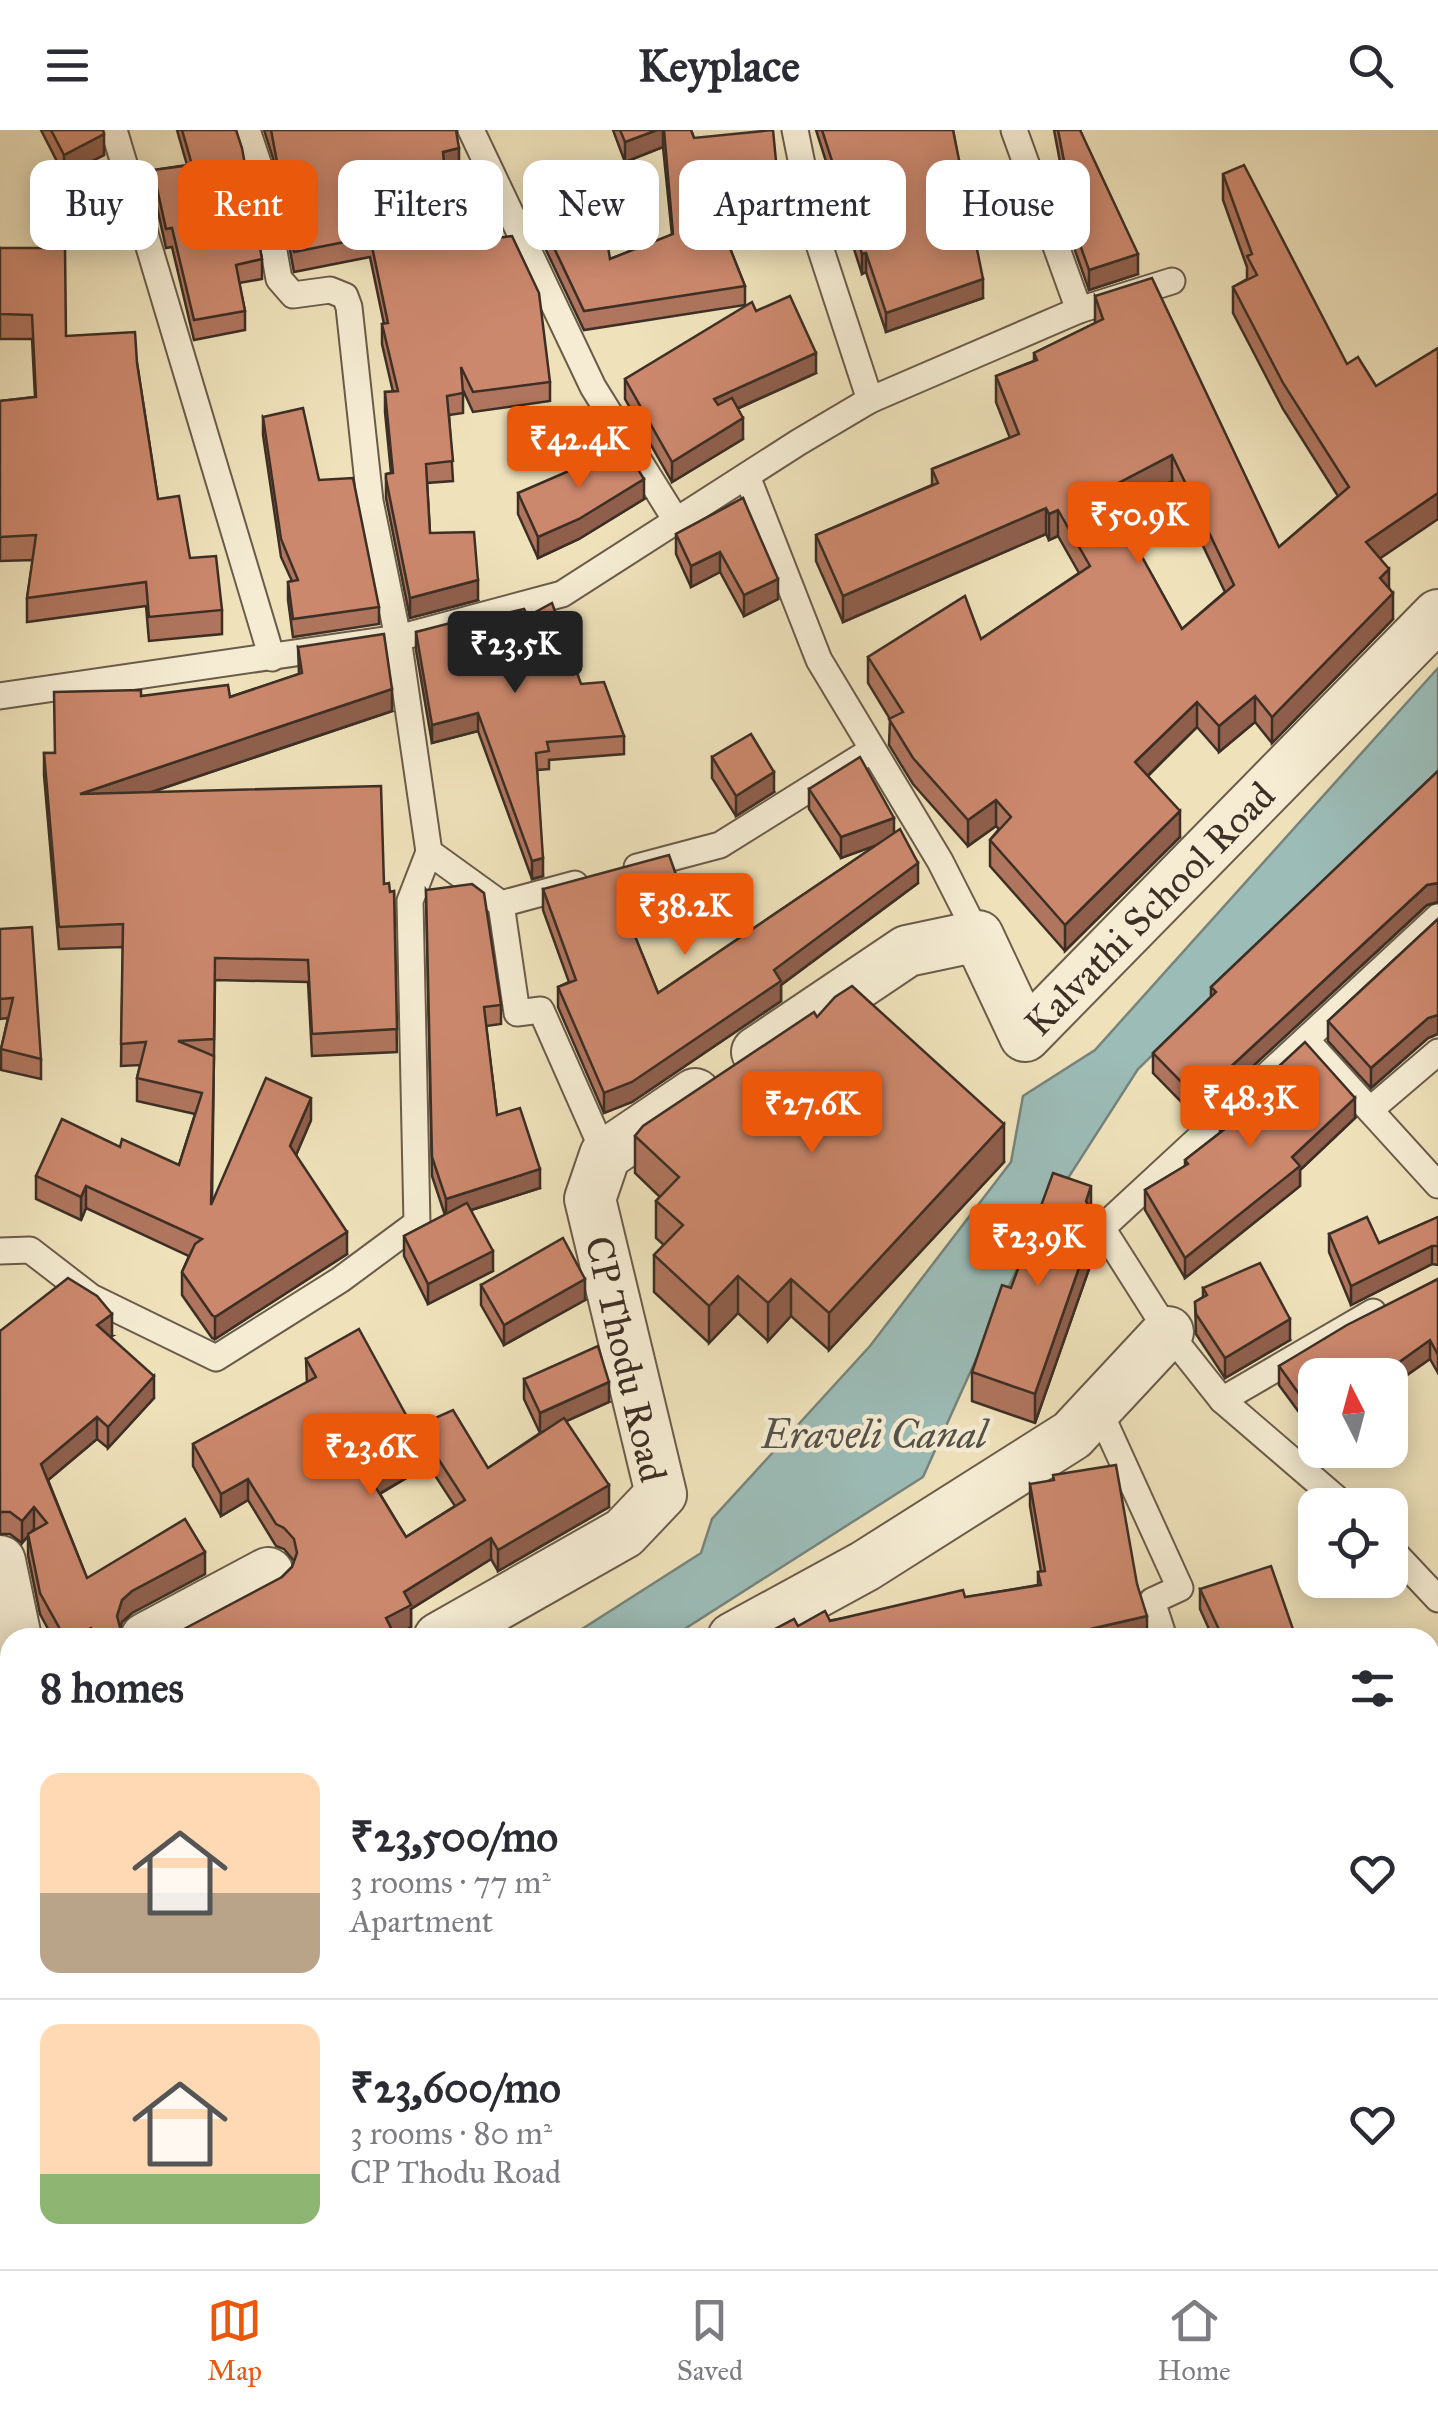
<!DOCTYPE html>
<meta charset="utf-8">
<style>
:root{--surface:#fff;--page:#f2f2f3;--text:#2b2b33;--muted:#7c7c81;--line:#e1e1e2;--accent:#ea580c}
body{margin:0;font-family:"IM FELL Great Primer",serif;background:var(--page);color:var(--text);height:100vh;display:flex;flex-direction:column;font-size:38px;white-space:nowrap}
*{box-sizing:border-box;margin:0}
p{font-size:32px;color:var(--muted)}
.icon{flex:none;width:55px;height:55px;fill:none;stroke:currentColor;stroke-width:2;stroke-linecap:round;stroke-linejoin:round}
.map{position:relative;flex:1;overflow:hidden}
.drawer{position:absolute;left:0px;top:1498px;width:1440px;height:642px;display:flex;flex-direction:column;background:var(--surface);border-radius:30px 30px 0 0;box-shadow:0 5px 25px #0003}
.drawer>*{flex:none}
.hud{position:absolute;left:30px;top:30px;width:1380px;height:90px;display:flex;gap:20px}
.needle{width:65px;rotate:354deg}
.buttons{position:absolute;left:1298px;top:1228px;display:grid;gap:20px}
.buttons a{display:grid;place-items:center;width:110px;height:110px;border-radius:20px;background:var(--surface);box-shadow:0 5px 25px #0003;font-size:50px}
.price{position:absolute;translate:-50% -85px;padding:0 22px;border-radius:10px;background:var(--accent);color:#fff;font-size:32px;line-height:65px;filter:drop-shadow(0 2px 5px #0008)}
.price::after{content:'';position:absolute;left:50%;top:60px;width:30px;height:22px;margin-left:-15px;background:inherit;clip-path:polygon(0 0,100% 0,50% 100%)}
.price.active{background:#222;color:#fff}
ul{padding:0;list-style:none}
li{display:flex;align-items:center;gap:30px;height:250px;padding:0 40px}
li+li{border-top:2px solid var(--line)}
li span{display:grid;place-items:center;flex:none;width:280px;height:200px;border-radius:20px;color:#555}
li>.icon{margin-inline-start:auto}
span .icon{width:120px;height:120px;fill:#fffc;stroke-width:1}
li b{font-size:42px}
h2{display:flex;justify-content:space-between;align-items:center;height:120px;padding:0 40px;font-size:42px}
.chip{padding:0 35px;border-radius:20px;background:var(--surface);box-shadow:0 5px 25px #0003;font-size:35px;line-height:90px}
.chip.active{background:var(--accent);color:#fff}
header{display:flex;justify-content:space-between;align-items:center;height:130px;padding:0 40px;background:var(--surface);font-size:45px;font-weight:700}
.tabs{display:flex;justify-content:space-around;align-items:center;height:140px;border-top:2px solid var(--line);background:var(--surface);font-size:28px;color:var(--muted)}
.tabs a{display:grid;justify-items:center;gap:5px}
.tabs .active{color:var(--accent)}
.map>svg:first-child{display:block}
.water{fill:#9cbcb7;stroke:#76847d;stroke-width:2.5}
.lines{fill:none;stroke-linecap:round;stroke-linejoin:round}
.service-casing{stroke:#6a5c4a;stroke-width:29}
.minor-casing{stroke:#6a5c4a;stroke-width:54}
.service{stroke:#f5ecd3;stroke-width:25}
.minor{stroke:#f5ecd3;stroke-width:50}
.wall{fill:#af755e;stroke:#3d2f25;stroke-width:2.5;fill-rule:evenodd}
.shaded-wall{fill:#8f5f4c;stroke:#3d2f25;stroke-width:2.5}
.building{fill:#cc886d;stroke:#3d2f25;stroke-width:2.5;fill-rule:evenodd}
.labels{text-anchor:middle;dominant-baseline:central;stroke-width:9;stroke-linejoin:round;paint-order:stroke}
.street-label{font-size:38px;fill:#3d2f25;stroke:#f5ecd3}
.water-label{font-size:40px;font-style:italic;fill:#55524a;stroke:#f5ecd3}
</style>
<header><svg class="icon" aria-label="menu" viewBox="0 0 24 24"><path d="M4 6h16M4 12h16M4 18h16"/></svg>Keyplace<svg class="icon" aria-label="search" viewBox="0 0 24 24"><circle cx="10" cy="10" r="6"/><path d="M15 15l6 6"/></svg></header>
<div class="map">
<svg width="1438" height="2139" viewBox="0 0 1438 2139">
<rect width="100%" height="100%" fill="#efe2bb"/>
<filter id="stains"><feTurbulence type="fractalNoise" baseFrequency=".002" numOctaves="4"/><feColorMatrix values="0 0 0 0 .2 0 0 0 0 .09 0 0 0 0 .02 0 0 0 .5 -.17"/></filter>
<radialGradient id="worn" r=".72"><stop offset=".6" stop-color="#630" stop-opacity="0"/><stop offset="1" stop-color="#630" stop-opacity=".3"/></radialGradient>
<path class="water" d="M1438,538V648L1138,939L1034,1101L923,1347L672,1507L568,1508L701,1423L712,1389L870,1216L1011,1032L1023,966L1095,920Z"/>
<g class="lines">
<defs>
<g id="service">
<path d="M114,0L272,528"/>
<path d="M247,0L258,33L279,149L293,165L330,160L345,166L349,177L370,371L398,508L429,722L501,774"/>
<path d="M471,0L593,257L677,392"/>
<path d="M795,0L817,108L870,270"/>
<path d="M1014,0L1079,180"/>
<path d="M747,346L819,530L940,731L978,806"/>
<path d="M0,566L398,508L562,464L799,312L870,270L1079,180L1172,151"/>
<path d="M637,737L720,715L872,620"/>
<path d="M575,754L501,774L517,883L541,880L605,1025"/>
<path d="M1306,910L1438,1055"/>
<path d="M1370,980L1438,922"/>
<path d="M0,1121L30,1120L91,1167L216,1228L340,1150L417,1093L410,771L429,722"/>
<path d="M1222,1270L1373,1182"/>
<path d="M1098,1278L1180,1458L1152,1471L1164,1508"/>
<path d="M1344,1375L1222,1270L1168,1202L1102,1098L1438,787"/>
<path d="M1390,1418L1438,1469"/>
<path d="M1430,1765L1438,1764"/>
<path d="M1430,1954L1438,1953"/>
<path d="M1430,2056L1438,2057"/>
</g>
<g id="minor">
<path id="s1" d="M757,922L907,821L978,806L1025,906L1438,485"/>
<path d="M0,1431L16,1508"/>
<path d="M146,1508L268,1443"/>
<path d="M439,1508L624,1403L661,1364L590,1069L605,1025L695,964"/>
<path d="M733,1508L865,1436L1072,1305L1168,1202"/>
<path d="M0,1737L10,1732"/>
<path d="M310,2130L311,2139"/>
</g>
</defs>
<use href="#service" class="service-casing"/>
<use href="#minor" class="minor-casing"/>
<use href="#service" class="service"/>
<use href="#minor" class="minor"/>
</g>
<g class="wall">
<path d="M41,0H103L104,25L64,45Z"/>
<path d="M177,0H236L262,129V149L239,153L245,181V200L194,210L172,117L166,118L153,59V40L187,35Z"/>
<path d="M264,0H456L459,38L445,41L450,105L490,109L550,252V271L473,282L463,260V283L449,285L453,351L427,353L430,403L478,470L410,488L386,368V344L391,343L385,282V262H393L382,214V194H384L370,127L294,142L273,28Z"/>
<path d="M613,0H691L694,8L779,62V81L717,86L745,156V175L584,200L546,120V101L610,129L672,105L663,17L625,32Z"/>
<path d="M816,0H953L983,168L886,202L866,142L862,144Z"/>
<path d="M1054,0H1080L1138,144L1089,160L1066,95V75L1068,74Z"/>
<path d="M1223,44L1380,428L1389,458L1393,489L1272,613L1255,592L1219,622L1197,597L1148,646L1180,707L1065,821L990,736V710L999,699L996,696L968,716L913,654L889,615L890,589L868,553V527L981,509L1079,443L1058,406L1049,410L1046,404L843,492L816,431V405L932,355V339L1010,308L996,272V246L1034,231V223L1095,193V166L1279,417L1338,366L1283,279L1233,183V157L1247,149V137L1223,70ZM1172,351L1225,462L1182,499L1116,381Z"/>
<path d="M0,118L66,206L137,233L158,369L190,428L222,480V504L149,511L146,476L27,492V468L33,430L0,431V271L35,267L32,209H0Z"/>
<path d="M756,181L816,243L737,279L743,309L672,352L625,269V249Z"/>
<path d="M263,287L319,350L379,477V494L293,507L288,470V452L292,451L281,427L263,305Z"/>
<path d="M518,363L644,369L579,409L538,428L518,384Z"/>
<path d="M743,368L778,469L744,486L720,442L691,457L676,424V404Z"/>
<path d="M528,486L581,554L624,606V624L549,630V639L537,640L543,746L532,749L478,601L432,613L416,520V502L481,489Z"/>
<path d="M298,517L392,581L152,662L384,754L390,762L394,761L397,922L312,926L308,852L215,850L212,1074L311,990L296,1025L347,1124L215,1209L212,1208L182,1165V1142L189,1126L86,1078L81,1090L36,1069V1046L120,1017L179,1035L195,984L137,971V948L140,935L121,936L123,817L59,819L44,645V623H55L141,566L230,567L299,544Z"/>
<path d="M712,627L774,662L736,686L712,648Z"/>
<path d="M1438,641V772L1427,775L1197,988L1153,943V923L1211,867V857Z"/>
<path d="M809,659L894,703L918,753L781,855V871L632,972L604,983L558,877V857L569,852L543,780V759L683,784L633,802L658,863L878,714L841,728L809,679Z"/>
<path d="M426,760L501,875V894L486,896L497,985L540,1058L471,1080L493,1141L428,1174L404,1126V1106L445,1085L432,1046Z"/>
<path d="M1438,789V904L1428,908L1371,958L1328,911V891Z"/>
<path d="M0,799L41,929V949L1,940V919L8,888L0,889Z"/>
<path d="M817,887L1004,1032L829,1220L791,1186L768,1211L738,1183L709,1213L654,1162V1125L664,1115L656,1108V1071L660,1067L635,1043V1006Z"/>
<path d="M1355,988L1300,1040V1056L1185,1148L1145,1080V1060L1185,1036V1030L1220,1003V991Z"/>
<path d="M1091,1081L1096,1119L1035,1293L972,1271V1242L1011,1158Z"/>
<path d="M1438,1087V1135L1432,1134L1351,1175L1329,1122V1104L1379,1113Z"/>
<path d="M1438,1149V1243L1430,1229L1315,1245V1304L1279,1255V1236Z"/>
<path d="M481,1155L585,1170L504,1215L481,1175Z"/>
<path d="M1203,1158L1290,1210L1225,1248L1196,1204L1195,1172L1203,1167Z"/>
<path d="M0,1201L112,1206L110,1207L154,1268L108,1318L97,1309L48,1350L87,1448L205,1444L132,1483L122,1492L120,1498L128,1508H53L40,1484L28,1425V1406L22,1413L10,1404H0Z"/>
<path d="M306,1229L417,1305V1296L488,1338L540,1303L524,1269V1249L609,1272L566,1291L609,1377L498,1441L491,1429L411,1479V1497L391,1507L282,1447L292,1437L294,1431L284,1419L276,1416L248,1370L221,1386L193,1336V1314L307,1253ZM423,1327L455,1376L406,1407L380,1364L423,1338Z"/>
<path d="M1030,1354L1137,1454L1147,1508H758L798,1496L1038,1455V1442H1041L1030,1376Z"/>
<path d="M1200,1459L1296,1508H1213L1200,1479Z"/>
<path d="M10,2130H231L209,2134Z"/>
<path d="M337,2130H630L577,2139H330Z"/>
</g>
<g class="shaded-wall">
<path d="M657,0H663V17L625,32V12Z"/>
<path d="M104,4V25L64,45V25Z"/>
<path d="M459,18V38L443,41V22Z"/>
<path d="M866,123V142L862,144V124Z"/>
<path d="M1138,124V144L1089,160V140Z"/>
<path d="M983,149V168L886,202V183Z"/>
<path d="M816,223V243L714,289V269Z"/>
<path d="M743,288V309L672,352V332Z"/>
<path d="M1172,325V351L1105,386V360Z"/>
<path d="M644,349V369L579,409L538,428V407Z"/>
<path d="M1438,363V389L1366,438V412Z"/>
<path d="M1046,378V404L843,492V466Z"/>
<path d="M1058,380V406L1049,410V384Z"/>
<path d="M720,422V442L691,457V436Z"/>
<path d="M1389,439V465L1380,448Z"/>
<path d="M778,449V469L744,486V465Z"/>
<path d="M478,450V470L410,488V468Z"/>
<path d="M1393,463V489L1272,613V587Z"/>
<path d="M392,559V581L80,686V664Z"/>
<path d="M1255,566V592L1219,622V596Z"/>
<path d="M1197,572V597L1135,658V632Z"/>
<path d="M478,583V601L432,613V595Z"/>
<path d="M774,642V662L736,686V666Z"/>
<path d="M996,670V696L968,716V690Z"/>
<path d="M1180,681V707L1065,821V795Z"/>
<path d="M894,688V709L841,728V707Z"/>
<path d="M543,728V746L532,749V731Z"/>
<path d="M918,733V753L781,855V871L632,972L604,983V963Z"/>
<path d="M1438,753V772L1427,775L1197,988V968L1427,755Z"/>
<path d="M683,764V784L626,804V784Z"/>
<path d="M1438,885V904L1428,908L1371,958V938L1428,888Z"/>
<path d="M311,968V990L290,1039V1016Z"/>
<path d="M1355,968V988L1300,1040V1056L1185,1148V1128Z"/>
<path d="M1004,994V1032L829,1220V1183Z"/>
<path d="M540,1039V1058L446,1088V1069Z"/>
<path d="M86,1056V1078L81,1090V1067Z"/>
<path d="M1091,1056V1086L1086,1071Z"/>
<path d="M1096,1089V1119L1035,1293V1264Z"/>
<path d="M347,1102V1124L215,1209V1187Z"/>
<path d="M1432,1116V1134L1351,1175V1156Z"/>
<path d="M493,1121V1141L428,1174V1154Z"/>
<path d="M738,1146V1183L709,1213V1176Z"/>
<path d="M585,1149V1170L504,1215V1195Z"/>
<path d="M791,1149V1186L768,1211V1173Z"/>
<path d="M112,1184V1206L97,1217V1195Z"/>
<path d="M1290,1189V1210L1225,1248V1228Z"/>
<path d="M1430,1210V1229L1390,1257V1245H1381Z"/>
<path d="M154,1246V1268L108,1318V1297Z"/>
<path d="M609,1252V1272L540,1303V1283Z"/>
<path d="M97,1287V1309L41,1356V1334Z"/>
<path d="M423,1316V1338L370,1369V1348Z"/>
<path d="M248,1349V1370L221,1386V1364Z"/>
<path d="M609,1355V1377L498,1441V1420Z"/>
<path d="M34,1377V1399L22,1413V1391Z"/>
<path d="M491,1408V1429L411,1479V1497L391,1508H373L404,1462Z"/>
<path d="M205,1422V1444L132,1483L122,1492L117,1508V1486L122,1470L132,1461Z"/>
<path d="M1147,1486V1508H1051Z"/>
<path d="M91,1498V1508H75Z"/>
<path d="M1438,1655V1679L1430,1681V1657Z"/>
<path d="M10,1682V1703L0,1706V1684Z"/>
<path d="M10,2038V2064L0,2069V2043Z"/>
</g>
<g class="building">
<path d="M51,0H103L104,4L64,25Z"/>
<path d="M182,0H236L242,18L262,129L236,135L245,181L194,190L172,98L166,99L153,40L192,35Z"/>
<path d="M271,0H456L459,18L443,22L450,105L488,97L490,109L512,106L539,163L550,252L473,262L461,237L463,263L447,266L453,331L426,334L430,403L474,402L478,450L410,468L386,349V344L393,343L385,262L398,261L382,194L388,193L370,107L294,122Z"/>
<path d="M620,0H657L625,12Z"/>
<path d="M664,0H691L694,8L773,0L779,62L710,68L745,156L584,181L546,101L604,92L610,129L673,104Z"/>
<path d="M822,0H953L983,149L886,183L866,123L862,124Z"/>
<path d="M1058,0H1080L1138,124L1089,140L1066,75L1072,72Z"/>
<path d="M1244,35L1347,234L1358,227L1376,256L1438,218V363L1366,412L1389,439L1380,448L1393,463L1272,587L1255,566L1219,596L1197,572L1135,632L1180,681L1065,795L990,710L1011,687L996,670L968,690L913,628L889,589L903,582L868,527L965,466L981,509L1090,436L1058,380L1049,384L1046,378L843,466L816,405L938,353L932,339L1019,304L996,246L1037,230L1034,223L1103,189L1095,166L1152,148L1279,417L1349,357L1283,253L1233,157L1257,145L1247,126L1252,124L1223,44ZM1172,325L1234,455L1182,499L1105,360Z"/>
<path d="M0,118H65L66,206L135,202L137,233L158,369L179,366L190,428L216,426L222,480L149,487L146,452L27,468L36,405L0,407V271L36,267L32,185L0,184Z"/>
<path d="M790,166L816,223L714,269L718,275L732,268L743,288L672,332L625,249L752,172L756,181Z"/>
<path d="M303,278L319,350L353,348L379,477L293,489L288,452L298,450L281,409L263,287Z"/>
<path d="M624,317L644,349L579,389L538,407L518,363Z"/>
<path d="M743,368L778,449L744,465L720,422L691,436L676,404Z"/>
<path d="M552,473L581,554L604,552L624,606L547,612L549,621L536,623L543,728L532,731L478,583L432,595L416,502L481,485V489L524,479L528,486Z"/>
<path d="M384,504L392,559L80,664L381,656L384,754L389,753L390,762L394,761L397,899L312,904L308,830L215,828L214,909L178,911L214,926L211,1075L266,948L311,968L290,1016L347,1102L215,1187L212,1185L182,1142L195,1114L202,1109L86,1056L81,1067L36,1046L62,989L120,1017L122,1009L179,1035L202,963L137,948L146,912L121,914L123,794L59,797L44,623H55L54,562L141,560V566L228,555L230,567L302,543L298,517Z"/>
<path d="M751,604L774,642L736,666L712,627Z"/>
<path d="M860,627L894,688L841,707L809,659Z"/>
<path d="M1438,641V753L1427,755L1197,968L1153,923L1216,862L1211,857Z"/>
<path d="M900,699L918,733L774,840L781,851L632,952L604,963L558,857L576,850L543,759L669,725L683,764L626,784L658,863Z"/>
<path d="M472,754L484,763L501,875L484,877L497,985L520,978L540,1039L446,1069L432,1027L426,760Z"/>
<path d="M1438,789V885L1428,888L1371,938L1328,891Z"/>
<path d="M32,797L41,929L1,919L13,868L0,869V799Z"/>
<path d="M852,856L1004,994L829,1183L791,1149L768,1173L738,1146L709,1176L654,1125L683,1095L656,1071L679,1047L635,1006L643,996L814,882L817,887L835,867Z"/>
<path d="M1305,912L1355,968L1292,1027L1300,1036L1185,1128L1145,1060L1188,1034L1185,1030L1226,998L1220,991Z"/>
<path d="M1053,1043L1091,1056L1086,1071L1096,1089L1035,1264L972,1242L1002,1155L1011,1158Z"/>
<path d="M467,1073L493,1121L428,1154L404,1106Z"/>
<path d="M1367,1087L1379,1113L1438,1087V1116H1432L1351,1156L1329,1104Z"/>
<path d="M563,1108L585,1149L504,1195L481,1155Z"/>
<path d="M1260,1133L1290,1189L1225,1228L1196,1184L1195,1172L1207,1165L1203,1158Z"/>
<path d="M68,1148L97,1166L112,1184L97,1195L154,1246L108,1297L97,1287L41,1334L87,1448L185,1389L205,1422L132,1461L122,1470L117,1486L121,1501L128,1508H97L91,1498L75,1508H65L40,1463L28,1404L47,1393L34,1377L22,1391L10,1382H0V1201Z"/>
<path d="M1438,1149V1225L1430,1210L1381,1245H1315V1286L1279,1236L1347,1195Z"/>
<path d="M359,1199L423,1316L370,1348L406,1407L465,1370L417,1296L453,1280L488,1338L564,1288L609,1355L498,1420L491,1408L404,1462L411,1475L386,1488L391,1498L373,1508H167L282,1447L292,1437L297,1423L294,1409L284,1398L276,1394L248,1349L221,1364L193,1314L316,1247L306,1229Z"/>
<path d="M598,1216L609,1252L540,1283L524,1249Z"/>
<path d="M1116,1335L1137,1454L1147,1486L1051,1508H1046V1504L1025,1508H758L794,1489L798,1496L825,1481L830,1491L963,1460L965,1467L1041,1455L1038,1442L1045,1441L1030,1354L1054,1350L1053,1345Z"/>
<path d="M1271,1436L1296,1508H1223L1200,1459Z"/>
<path d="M10,1536V1682L0,1684V1539Z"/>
<path d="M1438,1569V1655L1430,1657V1614Z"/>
<path d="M10,1847V2038L0,2043V1851Z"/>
<path d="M1430,2083L1438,2085V2139H1236L1235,2130H1430Z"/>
<path d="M10,2125V2130H209L210,2139H0V2126Z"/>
<path d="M337,2130H550L551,2139H330Z"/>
<path d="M731,2130H803V2139H732Z"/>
<path d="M871,2130H1109L1110,2139H872Z"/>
</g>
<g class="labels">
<g class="street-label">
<text stroke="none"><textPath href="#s1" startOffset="542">Kalvathi School Road</textPath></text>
<text transform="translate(626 1229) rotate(77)">CP Thodu Road</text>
</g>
<g class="water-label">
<text x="874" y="1304">Eraveli Canal</text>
</g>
</g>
<rect width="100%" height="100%" filter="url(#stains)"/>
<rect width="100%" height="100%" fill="url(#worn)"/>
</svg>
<div class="buttons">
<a><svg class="needle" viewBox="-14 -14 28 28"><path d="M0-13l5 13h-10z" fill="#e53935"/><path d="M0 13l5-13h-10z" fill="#7c7c81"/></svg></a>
<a><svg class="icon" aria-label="locate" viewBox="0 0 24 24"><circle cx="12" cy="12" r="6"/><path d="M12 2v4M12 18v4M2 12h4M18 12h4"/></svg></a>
</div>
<b class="price" style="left:579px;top:361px">₹42.4K</b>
<b class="price" style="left:1139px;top:437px">₹50.9K</b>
<b class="price active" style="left:515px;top:566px">₹23.5K</b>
<b class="price" style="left:685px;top:828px">₹38.2K</b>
<b class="price" style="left:1250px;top:1020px">₹48.3K</b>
<b class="price" style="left:812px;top:1026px">₹27.6K</b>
<b class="price" style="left:1038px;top:1159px">₹23.9K</b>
<b class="price" style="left:371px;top:1369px">₹23.6K</b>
<div class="hud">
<a class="chip">Buy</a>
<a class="chip active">Rent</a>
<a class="chip">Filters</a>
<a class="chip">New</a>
<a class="chip">Apartment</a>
<a class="chip">House</a>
</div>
<section class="drawer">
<h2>8 homes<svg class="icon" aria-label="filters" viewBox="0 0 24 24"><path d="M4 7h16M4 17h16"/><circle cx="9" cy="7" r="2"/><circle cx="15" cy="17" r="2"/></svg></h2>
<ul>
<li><span style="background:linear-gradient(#ffd9b3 60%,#b9a48a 0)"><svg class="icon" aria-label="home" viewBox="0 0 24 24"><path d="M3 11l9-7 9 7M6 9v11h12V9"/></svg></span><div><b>₹23,500/mo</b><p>3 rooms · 77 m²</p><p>Apartment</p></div><svg class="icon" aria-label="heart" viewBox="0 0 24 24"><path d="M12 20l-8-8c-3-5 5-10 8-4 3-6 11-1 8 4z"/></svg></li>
<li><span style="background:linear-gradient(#ffd9b3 75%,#8fb573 0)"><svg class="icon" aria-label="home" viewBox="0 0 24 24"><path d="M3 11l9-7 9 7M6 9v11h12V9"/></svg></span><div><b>₹23,600/mo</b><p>3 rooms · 80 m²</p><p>CP Thodu Road</p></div><svg class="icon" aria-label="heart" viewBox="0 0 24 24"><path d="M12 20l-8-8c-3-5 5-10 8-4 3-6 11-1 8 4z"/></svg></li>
</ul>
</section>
</div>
<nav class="tabs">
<a class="active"><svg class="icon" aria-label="map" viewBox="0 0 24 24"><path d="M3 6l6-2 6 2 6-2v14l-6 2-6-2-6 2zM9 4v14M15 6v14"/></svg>Map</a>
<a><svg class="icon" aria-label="saved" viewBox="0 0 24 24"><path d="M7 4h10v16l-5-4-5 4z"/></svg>Saved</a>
<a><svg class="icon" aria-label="home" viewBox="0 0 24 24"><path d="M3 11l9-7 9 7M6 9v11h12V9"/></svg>Home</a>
</nav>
